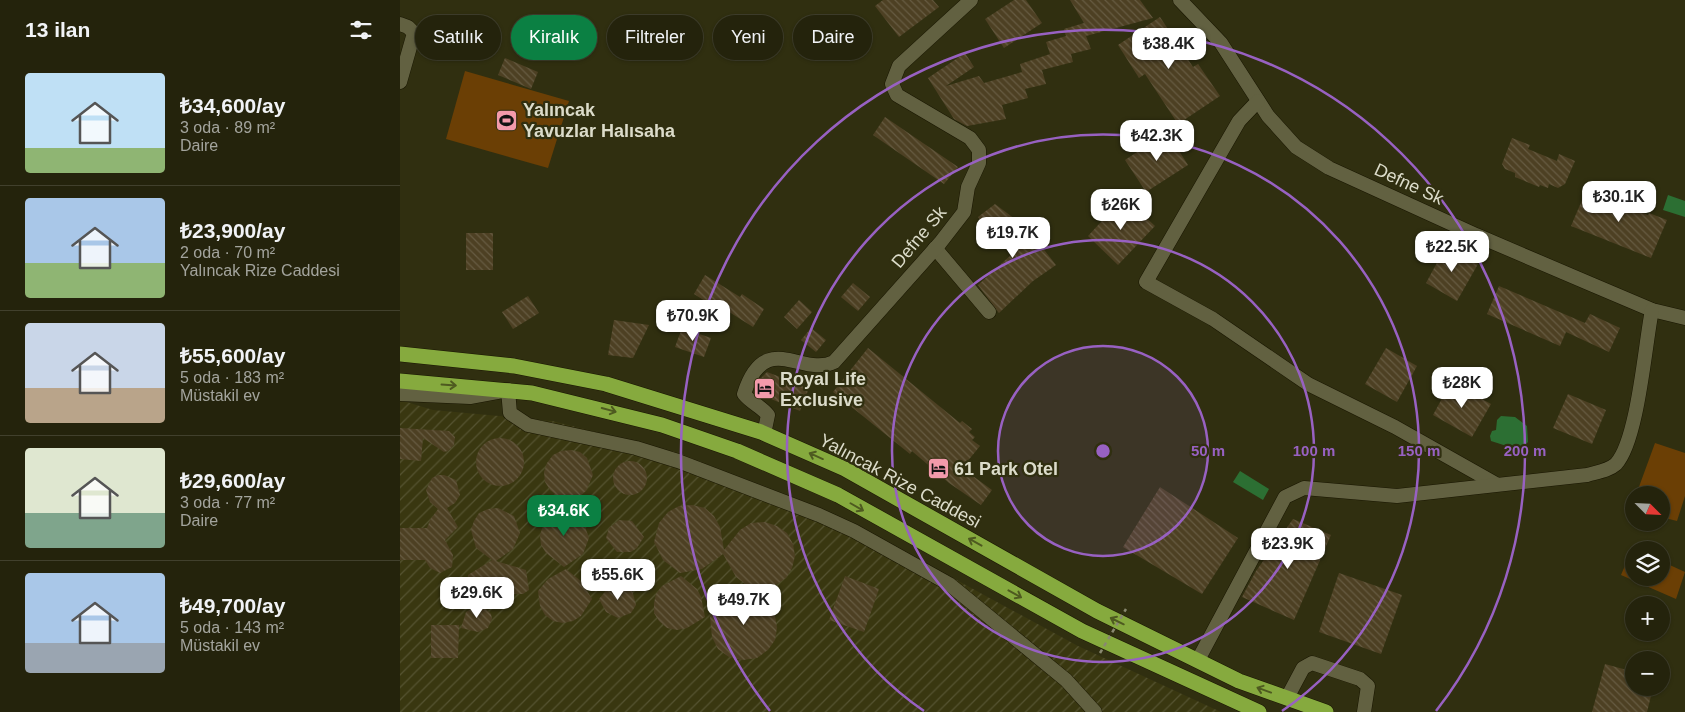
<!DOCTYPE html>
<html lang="tr">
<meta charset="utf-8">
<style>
:root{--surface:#24230c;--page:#302f1a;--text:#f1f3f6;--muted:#a3a49d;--line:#41402d;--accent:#0b8043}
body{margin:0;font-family:Helvetica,sans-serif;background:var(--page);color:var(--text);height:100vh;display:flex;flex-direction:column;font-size:19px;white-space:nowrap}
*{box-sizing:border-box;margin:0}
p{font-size:16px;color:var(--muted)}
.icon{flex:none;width:28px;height:28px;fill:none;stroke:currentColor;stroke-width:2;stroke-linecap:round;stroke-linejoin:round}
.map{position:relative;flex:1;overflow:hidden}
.sheet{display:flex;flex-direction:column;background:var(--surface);width:400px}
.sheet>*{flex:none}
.banner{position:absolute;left:15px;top:15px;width:475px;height:45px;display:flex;gap:10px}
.needle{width:32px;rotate:114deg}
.controls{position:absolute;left:1225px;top:486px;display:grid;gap:10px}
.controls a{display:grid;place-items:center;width:45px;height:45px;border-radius:50%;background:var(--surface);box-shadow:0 1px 4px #0004,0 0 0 1px var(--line);font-size:25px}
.price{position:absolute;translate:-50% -42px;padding:0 11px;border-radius:10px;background:#fff;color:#222;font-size:16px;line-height:32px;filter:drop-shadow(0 1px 2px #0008)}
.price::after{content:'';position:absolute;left:50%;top:30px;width:15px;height:11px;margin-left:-8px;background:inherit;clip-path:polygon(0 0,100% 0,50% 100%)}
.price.on{background:var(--accent);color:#fff}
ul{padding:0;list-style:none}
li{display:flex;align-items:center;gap:15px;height:125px;padding:0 25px}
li+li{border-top:1px solid var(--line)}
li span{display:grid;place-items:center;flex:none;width:140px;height:100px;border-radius:5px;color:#555}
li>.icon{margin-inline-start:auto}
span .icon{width:60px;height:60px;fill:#fffc;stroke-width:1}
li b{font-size:21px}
h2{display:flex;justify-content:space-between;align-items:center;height:60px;padding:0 25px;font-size:21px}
.pill{padding:0 18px;border-radius:22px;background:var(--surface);box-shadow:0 1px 4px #0004,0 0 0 1px var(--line);font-size:18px;line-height:45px}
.pill.on{background:var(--accent);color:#fff}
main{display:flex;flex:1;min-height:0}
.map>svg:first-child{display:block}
.industrial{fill:url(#industrial-furrows)}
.pitch{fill:#6b3f05}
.water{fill:#2c6f33}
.building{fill:url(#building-back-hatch)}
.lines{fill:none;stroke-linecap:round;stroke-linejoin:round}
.minor-casing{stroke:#191600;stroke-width:15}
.highway-casing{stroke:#191600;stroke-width:16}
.minor{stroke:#626141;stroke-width:14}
.highway{stroke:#86aa3e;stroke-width:15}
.path-bridge{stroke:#898870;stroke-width:2.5;stroke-dasharray:4 4;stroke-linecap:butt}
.oneway{stroke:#4e5a20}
.ring{fill:none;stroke:#9861c2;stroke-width:2.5}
.labels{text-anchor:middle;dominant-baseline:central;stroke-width:4.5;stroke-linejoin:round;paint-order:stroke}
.poi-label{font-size:18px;font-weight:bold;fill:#dcdcca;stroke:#302f10;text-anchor:start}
.street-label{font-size:18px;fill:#dcdcca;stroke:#302f10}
.centre{fill:#9861c2;stroke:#302f10;stroke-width:2.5}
.ring-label{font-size:15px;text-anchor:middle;font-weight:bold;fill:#9861c2;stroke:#302f10;stroke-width:4.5;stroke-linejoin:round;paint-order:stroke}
</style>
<main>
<section class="sheet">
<h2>13 ilan<svg class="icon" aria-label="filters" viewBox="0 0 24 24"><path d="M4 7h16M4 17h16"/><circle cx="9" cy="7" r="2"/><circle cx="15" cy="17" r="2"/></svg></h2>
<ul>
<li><span style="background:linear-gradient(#bfe0f5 75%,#8fb573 0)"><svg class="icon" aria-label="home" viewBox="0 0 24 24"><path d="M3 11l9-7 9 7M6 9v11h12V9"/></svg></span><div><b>₺34,600/ay</b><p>3 oda · 89 m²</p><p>Daire</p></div></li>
<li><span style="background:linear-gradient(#a9c7e8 65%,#8fb573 0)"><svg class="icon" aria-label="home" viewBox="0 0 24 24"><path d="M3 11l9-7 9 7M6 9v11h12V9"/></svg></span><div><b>₺23,900/ay</b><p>2 oda · 70 m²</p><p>Yalıncak Rize Caddesi</p></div></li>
<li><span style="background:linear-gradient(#c9d6e8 65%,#b9a48a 0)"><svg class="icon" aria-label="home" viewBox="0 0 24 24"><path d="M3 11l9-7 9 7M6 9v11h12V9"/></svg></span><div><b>₺55,600/ay</b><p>5 oda · 183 m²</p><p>Müstakil ev</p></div></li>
<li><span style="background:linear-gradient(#dfe7d0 65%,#7fa58c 0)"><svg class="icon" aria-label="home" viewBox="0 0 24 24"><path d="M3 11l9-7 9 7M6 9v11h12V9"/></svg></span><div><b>₺29,600/ay</b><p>3 oda · 77 m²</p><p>Daire</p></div></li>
<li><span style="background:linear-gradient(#a9c7e8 70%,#9aa5b1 0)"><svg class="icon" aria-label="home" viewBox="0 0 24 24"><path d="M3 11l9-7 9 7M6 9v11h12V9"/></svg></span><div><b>₺49,700/ay</b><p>5 oda · 143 m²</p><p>Müstakil ev</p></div></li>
</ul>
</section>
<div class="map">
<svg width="1285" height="712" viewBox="0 0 1285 712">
<defs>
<pattern id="industrial-furrows" width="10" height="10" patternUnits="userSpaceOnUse" patternTransform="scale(1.25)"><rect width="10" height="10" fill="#393710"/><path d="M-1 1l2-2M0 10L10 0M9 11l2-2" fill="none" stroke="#555331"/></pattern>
<pattern id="building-back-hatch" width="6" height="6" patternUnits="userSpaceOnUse" patternTransform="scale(1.25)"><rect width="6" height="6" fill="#4d4023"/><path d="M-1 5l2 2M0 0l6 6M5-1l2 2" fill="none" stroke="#665b42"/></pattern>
</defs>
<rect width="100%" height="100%" fill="#302f10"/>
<path class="industrial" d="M0,400L33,410L152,421L279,453L409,505L551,577L678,646L821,712H0Z"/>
<g class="pitch">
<path d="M65,71L169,101L148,168L46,139Z"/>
<path d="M1255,443L1285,453V496L1277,521L1261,517V495H1236Z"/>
<path d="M1232,549L1235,550L1234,578H1261V561L1285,572L1276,599L1221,575Z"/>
</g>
<g class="water">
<path d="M1268,195L1285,201V217L1263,210Z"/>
<path d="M1101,416L1115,417L1127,426L1128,442L1123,447L1116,449L1091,441L1090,436L1092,431L1096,430L1097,420Z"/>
<path d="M840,471L869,489L863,500L833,482Z"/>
</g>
<g class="building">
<path d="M483,0H533L539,7L499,37L475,6Z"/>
<path d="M614,0H626L642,23L604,48L585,19Z"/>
<path d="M670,0H740L753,18L686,36L691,49L671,54L673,62L642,70L646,84L625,89L628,98L602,105L606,119L567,126L554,119L528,78L565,53L574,67L546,86L579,76L584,83L622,72L620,64L650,54L646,42L666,36L664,29L684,23Z"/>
<path d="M760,17L793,67L798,64L820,96L778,124L745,74L739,78L718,45Z"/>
<path d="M105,58L138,72L131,89L98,75Z"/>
<path d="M485,117L558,167L544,184L473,135Z"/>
<path d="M767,132L788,165L746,192L725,160Z"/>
<path d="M1112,138L1130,145L1128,149L1157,161L1159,154L1175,161L1165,184L1158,188L1149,184L1148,188L1140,185L1139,187L1115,177V173L1105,169L1102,164Z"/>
<path d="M1188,186L1204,193L1203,196L1248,215L1249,213L1267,220L1251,258L1171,226Z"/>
<path d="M724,197L755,226L718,265L688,236Z"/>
<path d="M595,204L627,228L656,265L633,281L599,313L578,285L612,254L593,229L589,232L578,217Z"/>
<rect x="66" y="233" width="27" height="37"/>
<path d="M1046,246L1078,264L1057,301L1026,283Z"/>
<path d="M305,275L340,297L342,294L364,309L353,327L318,305L316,308L294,294Z"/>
<path d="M453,283L470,297L458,311L441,297Z"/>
<path d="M1099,286L1185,323L1190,314L1220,328L1209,352L1166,332L1160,346L1087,314Z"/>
<path d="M128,296L139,313L113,329L102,312Z"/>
<path d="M399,300L412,312L397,329L384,317Z"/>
<path d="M214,320L249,325L233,358L208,355Z"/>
<path d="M282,328L311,338L304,357L275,347Z"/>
<path d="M411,328L426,340L416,352L401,340Z"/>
<path d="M468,348L560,423L562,421L572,429L569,432L575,437L572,440L580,446L562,468L592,490L581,505L549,483L512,451L510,454L433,392Z"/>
<path d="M986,348L1017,366L997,402L965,384Z"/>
<path d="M367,372L409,388L400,411L354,392L360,379Z"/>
<path d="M1051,382L1091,404L1072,437L1033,415Z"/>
<path d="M1168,394L1206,410L1192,444L1153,428Z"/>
<path d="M0,428L49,431L55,437L54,445L48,451L44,452L23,438L21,461L0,459Z"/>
<circle cx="100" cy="462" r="24"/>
<path d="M171,450L180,452L187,458L193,475L186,491L168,504L150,490L145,482L144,472L147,463L153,455L161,451Z"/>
<circle cx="230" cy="478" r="17"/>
<path d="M38,475H44L56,480L60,495L55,503L47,508L58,527L45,540L53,555L52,567L40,573L30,568L25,560H0V528H27L30,520L38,509L30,502L26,490L32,478Z"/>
<path d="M760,487L838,538L802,594L723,547Z"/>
<path d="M292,505L305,508L314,516L320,527L324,550L340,530L351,523L365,522L377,526L387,533L393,544L395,556L392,568L386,578L374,586L353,590L336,577L323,554L302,569L280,573L263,560L254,542L259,523L268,512L279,506Z"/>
<path d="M98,508L114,516L120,533L113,549L96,561L126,570L129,590L123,594H111L96,582L90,591L79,598L67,586L68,575L92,560L76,548L71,530L74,521L79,513L88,509Z"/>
<path d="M167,508L183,521L189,538L183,554L164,567L146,553L141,545L140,535L143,526L149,518Z"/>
<path d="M893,519L931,535L894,620L842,597L856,571Z"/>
<path d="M219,520L232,521L244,537L237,548L231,552H217L206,538L209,528Z"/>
<path d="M166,569L182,582L192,599L181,616L173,621L163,623L153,621L145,615L140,606L138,591L148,579Z"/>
<path d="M939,573L1002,595L981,654L919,632Z"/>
<path d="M281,576L297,589L301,597L305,617L287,628L277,630L267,628L259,621L254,613V603L256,594L262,586Z"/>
<path d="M445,576L479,589L464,632L429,620Z"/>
<path d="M220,584L232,590L236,605L231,613L218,618L206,612L199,599L208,588Z"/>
<path d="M347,588L369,605L375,616L377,628L375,640L368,650L357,658L343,660L329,657L318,649L312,637L310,617L322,601Z"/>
<path d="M80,603L91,614L92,619L88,628L78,632L61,628L66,612Z"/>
<path d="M31,625H59L58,658H31Z"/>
<path d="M1205,664L1234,672V688H1253L1247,712H1192Z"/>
</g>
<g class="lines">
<defs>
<g id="minor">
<path d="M780,0L821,43L868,116L896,147L929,168L1076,235L1193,285L1252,310L1285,318"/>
<path d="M0,24L8,27L14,33L0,82"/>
<path d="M858,101L839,121L746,282L813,319L908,384L995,427L1096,484"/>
<path d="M535,248L589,312"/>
<path d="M0,394L70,397L108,390L110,413L128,425L236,448L278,461L419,515L454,531L549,584L666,680L695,712"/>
<path d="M364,434L368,415C361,406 351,403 344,394C365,328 402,378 434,362L540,243L564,212L568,187L579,163V150L570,138L497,95L492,84L499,66L571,0"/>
<path d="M798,660L885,497L904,488L997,496L1187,475C1197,472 1208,471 1216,464C1238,440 1245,344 1252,310"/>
<path d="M887,698L903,668L912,663L960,679L968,686L964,712"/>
</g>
<g id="highway">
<path d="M0,354L114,366L206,384L361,432L445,469L697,611L839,681L926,712"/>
<path d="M0,381L132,393L262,425L337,451L438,495L682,631L859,712"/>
</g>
</defs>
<use href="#minor" class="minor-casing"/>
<use href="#highway" class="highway-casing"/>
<use href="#minor" class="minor"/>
<use href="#highway" class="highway"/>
<path class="path-bridge" d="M700,653L726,609"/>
</g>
<defs><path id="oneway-shaft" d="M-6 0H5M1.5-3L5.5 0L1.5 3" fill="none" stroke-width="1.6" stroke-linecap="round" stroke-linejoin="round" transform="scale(1.25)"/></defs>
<g class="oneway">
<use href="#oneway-shaft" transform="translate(49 385) rotate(4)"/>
<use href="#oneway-shaft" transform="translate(209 410) rotate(15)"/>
<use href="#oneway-shaft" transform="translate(416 456) rotate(-156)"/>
<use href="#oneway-shaft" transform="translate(457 507) rotate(30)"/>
<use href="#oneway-shaft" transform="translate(575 542) rotate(-151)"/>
<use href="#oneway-shaft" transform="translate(615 594) rotate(29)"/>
<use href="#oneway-shaft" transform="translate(717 621) rotate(-154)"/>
<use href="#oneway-shaft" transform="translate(864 690) rotate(-160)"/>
</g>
<circle cx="703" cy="451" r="105" fill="#9861c2" fill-opacity=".12"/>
<g class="ring">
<circle cx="703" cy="451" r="105"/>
<circle cx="703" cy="451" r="211"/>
<path d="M524 711A316 316 0 1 1 882 711"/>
<path d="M370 711A422 422 0 1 1 1036 711"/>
</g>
<defs>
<symbol id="stadium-square" viewBox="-11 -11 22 22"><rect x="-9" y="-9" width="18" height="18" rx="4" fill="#f39aab" stroke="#302f10"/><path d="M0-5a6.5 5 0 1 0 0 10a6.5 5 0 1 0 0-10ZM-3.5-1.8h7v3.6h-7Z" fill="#111"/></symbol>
<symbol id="hotel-square" viewBox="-11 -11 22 22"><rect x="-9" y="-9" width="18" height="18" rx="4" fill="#f39aab" stroke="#302f10"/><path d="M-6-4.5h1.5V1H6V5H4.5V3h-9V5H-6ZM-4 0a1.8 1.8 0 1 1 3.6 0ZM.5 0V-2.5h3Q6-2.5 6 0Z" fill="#111"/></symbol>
</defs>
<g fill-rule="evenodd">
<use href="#stadium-square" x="94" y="108" width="25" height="25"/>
<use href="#hotel-square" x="352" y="376" width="25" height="25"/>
<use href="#hotel-square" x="526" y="456" width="25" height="25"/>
</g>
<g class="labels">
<g class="poi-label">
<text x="123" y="110">Yalıncak<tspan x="123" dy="21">Yavuzlar Halısaha</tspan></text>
<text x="380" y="379">Royal Life<tspan x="380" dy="21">Exclusive</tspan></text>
<text x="554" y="469">61 Park Otel</text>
</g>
<g class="street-label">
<text transform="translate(1009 184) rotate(25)">Defne Sk</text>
<text transform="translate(519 237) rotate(-50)">Defne Sk</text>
<text transform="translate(500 481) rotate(28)">Yalıncak Rize Caddesi</text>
</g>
</g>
<circle cx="703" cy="451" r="8" class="centre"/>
<g class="ring-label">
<text x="808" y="456">50 m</text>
<text x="914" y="456">100 m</text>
<text x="1019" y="456">150 m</text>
<text x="1125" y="456">200 m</text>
</g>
</svg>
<div class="controls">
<a><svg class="needle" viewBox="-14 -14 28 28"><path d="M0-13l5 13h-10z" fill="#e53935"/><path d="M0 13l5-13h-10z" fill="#a3a49d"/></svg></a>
<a><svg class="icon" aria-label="layers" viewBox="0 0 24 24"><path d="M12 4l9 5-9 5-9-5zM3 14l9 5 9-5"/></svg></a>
<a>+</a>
<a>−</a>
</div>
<b class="price" style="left:769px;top:70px">₺38.4K</b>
<b class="price" style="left:757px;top:162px">₺42.3K</b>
<b class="price" style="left:1219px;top:223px">₺30.1K</b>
<b class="price" style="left:721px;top:231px">₺26K</b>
<b class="price" style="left:613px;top:259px">₺19.7K</b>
<b class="price" style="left:1052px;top:273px">₺22.5K</b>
<b class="price" style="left:293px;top:342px">₺70.9K</b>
<b class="price" style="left:1062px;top:409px">₺28K</b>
<b class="price on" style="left:164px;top:537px">₺34.6K</b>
<b class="price" style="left:888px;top:570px">₺23.9K</b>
<b class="price" style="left:218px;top:601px">₺55.6K</b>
<b class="price" style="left:77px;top:619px">₺29.6K</b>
<b class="price" style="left:344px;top:626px">₺49.7K</b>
<div class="banner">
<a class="pill">Satılık</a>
<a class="pill on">Kiralık</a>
<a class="pill">Filtreler</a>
<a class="pill">Yeni</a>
<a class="pill">Daire</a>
</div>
</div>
</main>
